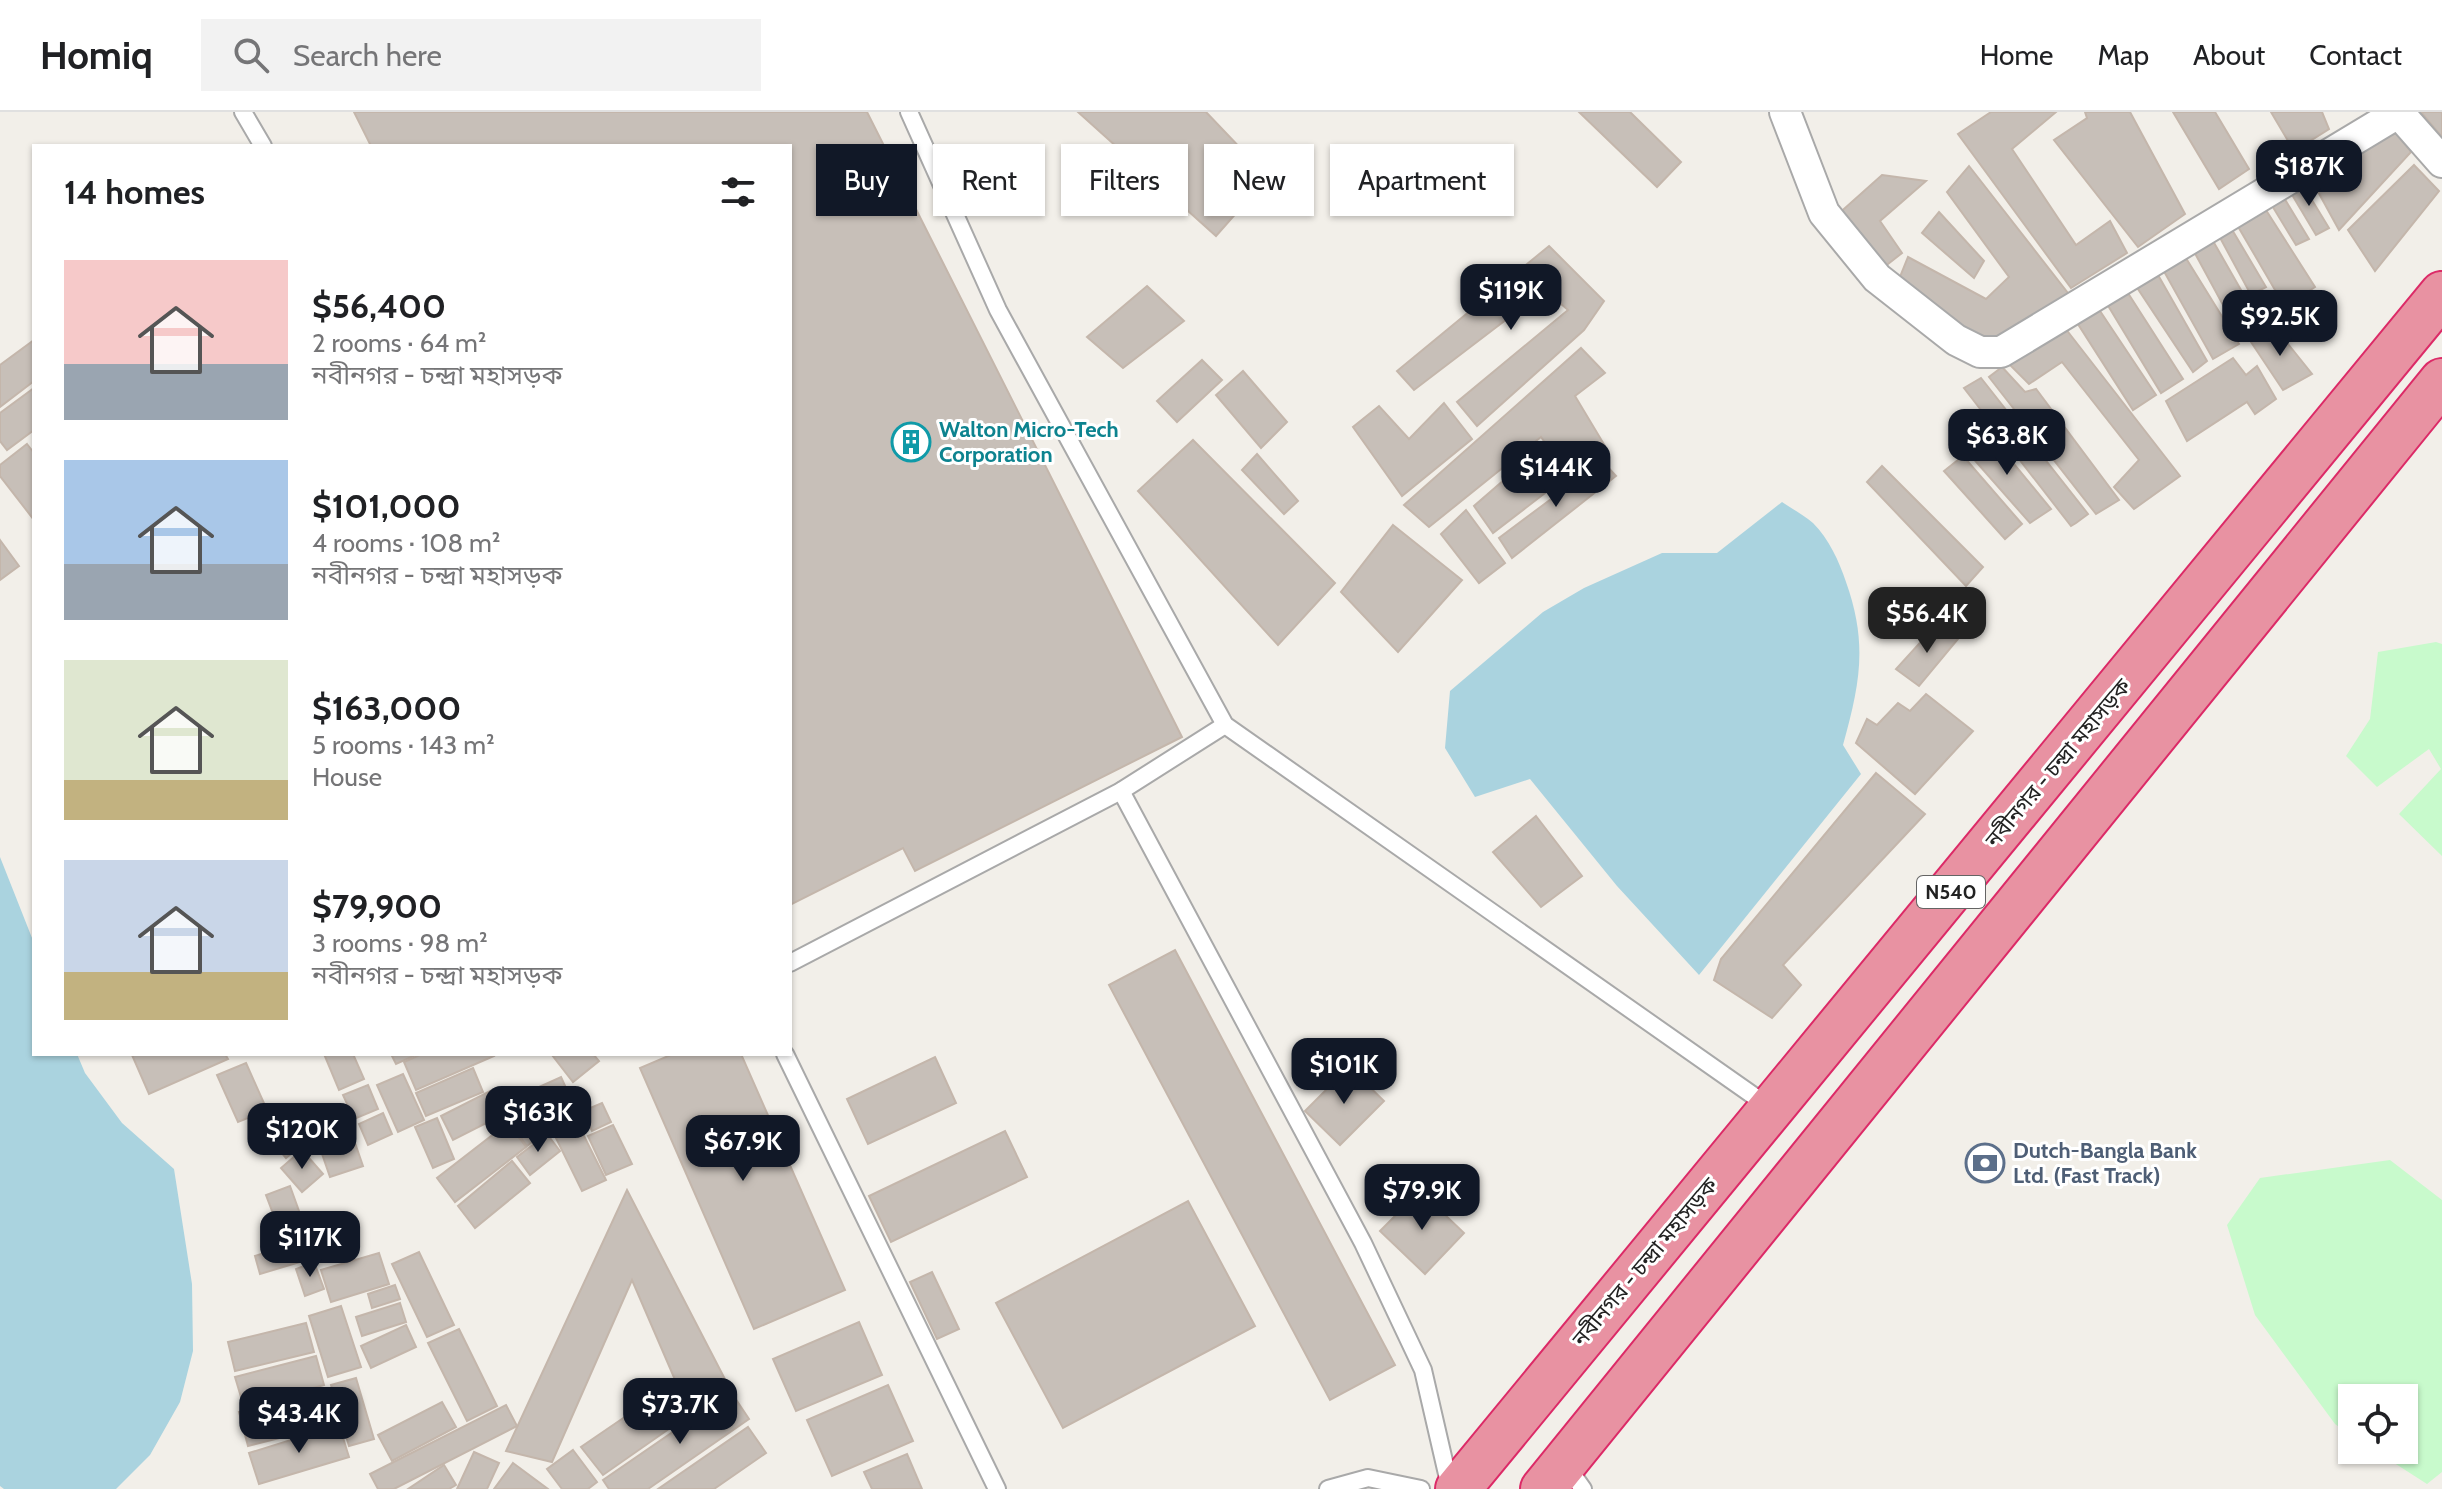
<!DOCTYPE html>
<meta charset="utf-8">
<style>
:root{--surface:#fff;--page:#f2f2f2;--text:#202124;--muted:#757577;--line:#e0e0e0;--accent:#111827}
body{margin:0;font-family:Cabin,"Noto Sans Bengali",sans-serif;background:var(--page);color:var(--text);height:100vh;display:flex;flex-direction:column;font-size:30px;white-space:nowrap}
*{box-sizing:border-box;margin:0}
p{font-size:26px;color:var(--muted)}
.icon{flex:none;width:44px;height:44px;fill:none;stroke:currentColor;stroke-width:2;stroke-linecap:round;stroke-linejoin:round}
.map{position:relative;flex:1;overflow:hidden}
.panel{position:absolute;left:32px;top:32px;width:760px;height:912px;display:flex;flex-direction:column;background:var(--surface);border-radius:0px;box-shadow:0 2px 6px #0004}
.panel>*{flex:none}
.top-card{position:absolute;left:816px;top:32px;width:760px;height:72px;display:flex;gap:16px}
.fabs{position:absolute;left:2338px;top:1272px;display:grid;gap:16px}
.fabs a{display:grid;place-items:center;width:80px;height:80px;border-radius:0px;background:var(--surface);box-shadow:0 2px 6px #0004;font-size:40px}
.price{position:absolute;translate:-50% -68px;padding:0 18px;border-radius:16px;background:var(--accent);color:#fff;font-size:26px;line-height:52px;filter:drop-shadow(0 2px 4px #0008)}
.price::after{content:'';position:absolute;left:50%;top:48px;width:24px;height:18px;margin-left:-12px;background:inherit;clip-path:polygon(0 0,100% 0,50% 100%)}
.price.active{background:#222;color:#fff}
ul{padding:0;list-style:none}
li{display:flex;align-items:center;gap:24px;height:200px;padding:0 32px}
li span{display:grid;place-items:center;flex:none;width:224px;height:160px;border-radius:0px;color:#555}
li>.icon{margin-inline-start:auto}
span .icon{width:96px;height:96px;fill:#fffc;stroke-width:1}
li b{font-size:34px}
h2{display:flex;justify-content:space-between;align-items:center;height:96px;padding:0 32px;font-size:34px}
.chip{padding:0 28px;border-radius:0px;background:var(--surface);box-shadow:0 2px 6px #0004;font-size:28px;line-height:72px}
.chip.active{background:var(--accent);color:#fff}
header{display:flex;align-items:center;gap:48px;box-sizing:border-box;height:112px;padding:0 40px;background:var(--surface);border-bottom:2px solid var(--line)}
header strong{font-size:38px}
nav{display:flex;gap:44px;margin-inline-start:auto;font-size:28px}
.search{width:560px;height:72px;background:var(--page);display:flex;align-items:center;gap:20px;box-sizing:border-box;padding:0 28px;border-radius:0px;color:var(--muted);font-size:30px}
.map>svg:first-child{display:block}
.park{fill:#c8facc}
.water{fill:#aad3df}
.building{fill:#c7bfb8;stroke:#c4b6ab;stroke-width:2}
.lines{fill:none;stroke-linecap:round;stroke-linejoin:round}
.lane-casing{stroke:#a9a9a9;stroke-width:20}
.street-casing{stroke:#a9a9a9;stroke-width:34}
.highway-casing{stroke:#dc2a67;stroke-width:48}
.lane{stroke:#fff;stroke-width:16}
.street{stroke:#fff;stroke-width:30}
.highway{stroke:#e892a2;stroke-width:44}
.labels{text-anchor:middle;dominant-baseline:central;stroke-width:6;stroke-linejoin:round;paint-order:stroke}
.shield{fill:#fff;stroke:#646464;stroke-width:2}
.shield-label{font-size:20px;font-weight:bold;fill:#222}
.culture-label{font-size:22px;font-weight:bold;fill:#0d838f;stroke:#fff;text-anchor:start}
.street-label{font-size:22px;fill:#222;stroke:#fff}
.service-label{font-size:22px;font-weight:bold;fill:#4e5e75;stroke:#fff;text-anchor:start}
</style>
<header>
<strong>Homiq</strong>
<div class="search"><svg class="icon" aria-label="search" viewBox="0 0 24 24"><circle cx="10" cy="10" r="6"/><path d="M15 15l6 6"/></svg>Search here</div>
<nav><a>Home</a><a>Map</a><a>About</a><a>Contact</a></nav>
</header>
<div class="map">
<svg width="2442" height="1377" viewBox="0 0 2442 1377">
<rect width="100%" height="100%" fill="#f2efe9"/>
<g class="park">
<path d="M2436,530L2442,532V744L2399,702L2441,657L2429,637L2377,675L2346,644L2370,607L2378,540Z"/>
<path d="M2390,1048L2442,1088V1360L2427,1372L2374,1338H2404V1286H2352V1324L2335,1312L2255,1203L2227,1113L2260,1066Z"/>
</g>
<g class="water">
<path d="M1782,390C1792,397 1804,403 1813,411C1829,427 1839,449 1846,470C1868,532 1860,571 1843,633L1861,662L1699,863L1617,774L1530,667L1475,685L1445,636L1450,579L1543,500L1584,476L1662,441H1717Z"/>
<path d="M0,745L34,831V942H77L85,961L122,1011L174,1057L192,1172L193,1239L180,1290L150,1343L116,1377H4L0,1374Z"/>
</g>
<g class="building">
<path d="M354,0H867L1182,625L915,759L903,736L790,793V34H371Z"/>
<path d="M1078,0H1206L1268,65L1216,124Z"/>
<path d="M1579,0H1630L1681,50L1657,75Z"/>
<path d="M1991,0H2056L2012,37L2076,133L2110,109L2127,141L2071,176L1958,22Z"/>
<path d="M2085,0H2130L2185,102L2138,135L2054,28L2087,6Z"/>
<path d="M2173,0H2215L2249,57L2219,77Z"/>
<path d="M2271,0H2322L2329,17L2294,39Z"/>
<path d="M2421,0H2442V25Z"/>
<path d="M2392,16L2411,40L2339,118L2310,65Z"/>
<path d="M2414,53L2439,79L2375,159L2348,118Z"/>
<path d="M1969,54L2071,185L2000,230L1983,231L1898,170L1908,145L1986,187L2009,165L1947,80Z"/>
<path d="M1882,63L1926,69L1880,109L1902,141L1883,156L1836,104Z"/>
<path d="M2301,70L2329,116L2316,123L2288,76Z"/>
<path d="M2281,81L2309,127L2296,133L2268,87Z"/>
<path d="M2264,95L2315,175L2285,195L2236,111Z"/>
<path d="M1939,100L1984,149L1974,166L1922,121Z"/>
<path d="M2231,116L2266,175L2251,183L2217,120Z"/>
<path d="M2209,122L2249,192L2258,191L2266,202L2241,226L2191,134Z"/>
<path d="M1549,134L1604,189L1584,218L1477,314L1457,290L1568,198L1545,178L1414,278L1397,259Z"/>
<path d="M2184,143L2239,232L2213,247L2161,154Z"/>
<path d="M2158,163L2207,249L2193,260L2134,171Z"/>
<path d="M1147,174L1184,209L1123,256L1087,225Z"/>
<path d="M2126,178L2183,267L2161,281L2104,187Z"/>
<path d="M2098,196L2156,283L2133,298L2076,209Z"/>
<path d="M2272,212L2312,262L2283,278L2251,230Z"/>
<path d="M2065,216L2180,364L2134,397L2114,375L2139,348L2062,250L2029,272L2009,252Z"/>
<path d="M34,228V269L0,295V253Z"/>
<path d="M1581,236L1605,261L1575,284L1605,334L1570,365L1541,325L1429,415L1404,393Z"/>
<path d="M2233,246L2246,263L2257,254L2276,287L2255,302L2247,290L2187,329L2166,289Z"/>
<path d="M1202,248L1222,268L1177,310L1157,289Z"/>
<path d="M2002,255L2025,280L2036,277L2119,388L2096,402L1989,265Z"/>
<path d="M1243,259L1287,310L1261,336L1216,283Z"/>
<path d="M1981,266L2088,402L2076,411L2071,414L1964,276Z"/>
<path d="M34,276V318L7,338L0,329V301Z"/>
<path d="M1444,291L1472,327L1402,384L1353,315L1379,294L1409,327Z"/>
<path d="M1986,318L2051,397L2030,411L1964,336Z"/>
<path d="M1193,328L1335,471L1278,533L1138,379Z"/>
<path d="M27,332L34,341V408L0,364V353Z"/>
<path d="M1535,341L1558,371L1493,421L1474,394Z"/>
<path d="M1257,342L1298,389L1284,402L1242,358Z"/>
<path d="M1963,344L2022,412L2005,427L1944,359Z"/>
<path d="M1602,349L1616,364L1512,446L1499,426Z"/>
<path d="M1882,354L1983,455L1966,474L1867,370Z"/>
<path d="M1466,398L1505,451L1479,471L1441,422Z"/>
<path d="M1393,413L1462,468L1398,540L1341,480Z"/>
<path d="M0,428L19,454L0,468Z"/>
<path d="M1937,512L1958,527L1919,574L1896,557Z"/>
<path d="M1926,582L1973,619L1915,682L1856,631L1867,607L1877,613L1898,591L1910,599Z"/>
<path d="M1876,661L1925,702L1783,853L1801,873L1772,906L1714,868L1721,847Z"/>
<path d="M1536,704L1582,764L1541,795L1493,740Z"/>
<path d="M1175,838L1395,1253L1330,1288L1109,873Z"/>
<path d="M225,942L228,947L149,982L132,943Z"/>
<path d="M324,942H353L364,967L339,978Z"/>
<path d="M391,942H418L396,952Z"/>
<path d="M422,942H493L494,944L416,978L404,950Z"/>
<path d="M593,942L599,949L573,970L552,943Z"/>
<path d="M673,942H741L845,1178L754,1217L640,956Z"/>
<path d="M935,945L956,991L868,1032L847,987Z"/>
<path d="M246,951L267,998L238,1010L217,963Z"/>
<path d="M1349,955L1384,989L1340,1033L1305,999Z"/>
<path d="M473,956L483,980L426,1004L416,981Z"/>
<path d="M403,962L424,1008L398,1020L377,973Z"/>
<path d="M561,965L571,987L550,998L539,975Z"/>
<path d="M368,973L378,997L354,1007L343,983Z"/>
<path d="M494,977L506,1001L453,1028L441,1004Z"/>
<path d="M522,991L545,1020L527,1034L505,1004Z"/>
<path d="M602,991L611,1010L592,1019L583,999Z"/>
<path d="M304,1000L319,1018L286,1046L271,1028Z"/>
<path d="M383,1001L392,1022L368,1033L359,1012Z"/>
<path d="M437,1006L454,1047L433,1056L415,1015Z"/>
<path d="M577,1010L606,1068L582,1079L554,1022Z"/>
<path d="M508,1011L526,1035L455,1090L437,1066Z"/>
<path d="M613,1013L632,1052L606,1063L588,1024Z"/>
<path d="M1005,1019L1027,1065L891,1130L869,1084Z"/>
<path d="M547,1022L560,1039L530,1063L517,1045Z"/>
<path d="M354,1028L363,1054L330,1065L321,1039Z"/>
<path d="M302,1038L323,1062L302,1080L281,1056Z"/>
<path d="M512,1049L530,1071L475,1116L458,1094Z"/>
<path d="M290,1074L308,1124L285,1133L266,1083Z"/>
<path d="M627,1078L729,1275L603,1363L581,1335L676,1270L632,1168L552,1350L506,1339Z"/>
<path d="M1420,1079L1464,1121L1425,1162L1380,1119Z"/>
<path d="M1188,1089L1255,1214L1063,1316L996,1191Z"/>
<path d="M298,1130L303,1149L260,1162L255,1144Z"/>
<path d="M419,1140L454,1213L427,1225L392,1152Z"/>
<path d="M379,1141L389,1172L331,1190L321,1158Z"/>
<path d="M314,1150L324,1177L305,1184L296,1157Z"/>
<path d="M932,1160L959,1217L937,1227L910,1170Z"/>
<path d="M395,1173L400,1187L372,1196L368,1182Z"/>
<path d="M400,1191L406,1210L362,1224L356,1205Z"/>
<path d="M341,1194L361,1255L328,1265L309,1204Z"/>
<path d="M859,1210L882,1263L796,1299L773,1247Z"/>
<path d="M306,1211L314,1240L235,1259L228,1230Z"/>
<path d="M406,1213L416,1235L371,1256L361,1234Z"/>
<path d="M459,1217L497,1294L467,1309L428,1231Z"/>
<path d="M316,1244L324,1273L244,1295L235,1265Z"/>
<path d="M356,1266L374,1327L349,1334L331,1273Z"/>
<path d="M888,1273L913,1329L832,1364L807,1308Z"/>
<path d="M322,1279L331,1313L248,1334L239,1300Z"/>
<path d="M731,1280L749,1307L648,1377H609L603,1368Z"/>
<path d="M442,1290L456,1315L392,1349L378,1323Z"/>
<path d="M506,1293L517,1314L394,1377H378L370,1362Z"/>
<path d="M339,1313L349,1345L259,1372L249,1341Z"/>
<path d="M748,1315L766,1341L714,1377H658Z"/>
<path d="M573,1338L597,1370L588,1377H562L547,1357Z"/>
<path d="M474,1340L499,1351L487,1377H457Z"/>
<path d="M907,1342L922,1377H872L864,1360Z"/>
<path d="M513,1351L548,1377H494Z"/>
<path d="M444,1353L456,1373L449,1377H408Z"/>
</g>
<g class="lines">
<defs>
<g id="lane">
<path d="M243,0L263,34"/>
<path d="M909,0L998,198L1225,613L1771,996"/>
<path d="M1121,679L1363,1131L1423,1258L1450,1375"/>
<path d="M790,851L1121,679L1225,613"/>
<path d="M785,942L997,1377"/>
<path d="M1566,1353L1583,1377"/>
<path d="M1328,1377L1368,1366L1421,1377"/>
</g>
<g id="street">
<path d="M1785,0L1824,101L1877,166L1956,228L1980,240H2001L2398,1"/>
<path d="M2398,0L2442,50"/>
</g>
<g id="highway">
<path d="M1458,1377L2442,182"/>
<path d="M1543,1377L2442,269"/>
</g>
</defs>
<use href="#lane" class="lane-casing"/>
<use href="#street" class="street-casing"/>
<use href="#highway" class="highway-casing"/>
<use href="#lane" class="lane"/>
<use href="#street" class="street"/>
<use href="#highway" class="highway"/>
</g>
<defs>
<symbol id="building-ring" viewBox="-11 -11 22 22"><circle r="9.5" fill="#fff" stroke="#0f9aa8" stroke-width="1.5"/><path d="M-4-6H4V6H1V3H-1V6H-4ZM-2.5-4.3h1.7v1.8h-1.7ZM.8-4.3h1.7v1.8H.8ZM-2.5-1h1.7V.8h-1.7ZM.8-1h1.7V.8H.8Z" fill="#0f9aa8"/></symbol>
<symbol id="bank-ring" viewBox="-11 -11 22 22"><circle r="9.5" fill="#fff" stroke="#5c6f8a" stroke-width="1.5"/><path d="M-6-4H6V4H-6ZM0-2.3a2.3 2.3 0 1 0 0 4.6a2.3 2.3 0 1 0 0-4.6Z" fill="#5c6f8a"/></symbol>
</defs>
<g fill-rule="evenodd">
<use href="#building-ring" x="889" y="308" width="44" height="44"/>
<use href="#bank-ring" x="1963" y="1029" width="44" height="44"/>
</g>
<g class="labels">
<rect class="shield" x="1917" y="764" width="68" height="32" rx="6"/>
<g class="shield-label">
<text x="1951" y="780">N540</text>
</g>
<g class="culture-label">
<text x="939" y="317">Walton Micro-Tech<tspan x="939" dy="25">Corporation</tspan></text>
</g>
<g class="street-label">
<text transform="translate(2058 651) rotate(-50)">নবীনগর - চন্দ্রা মহাসড়ক</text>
<text transform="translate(1645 1150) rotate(-50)">নবীনগর - চন্দ্রা মহাসড়ক</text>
</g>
<g class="service-label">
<text x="2013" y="1038">Dutch-Bangla Bank<tspan x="2013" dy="25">Ltd. (Fast Track)</tspan></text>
</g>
</g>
</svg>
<div class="fabs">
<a><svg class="icon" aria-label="locate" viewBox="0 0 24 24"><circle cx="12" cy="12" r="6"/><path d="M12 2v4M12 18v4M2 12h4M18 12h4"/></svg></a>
</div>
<b class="price" style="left:2309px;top:96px">$187K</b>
<b class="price" style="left:1511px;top:220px">$119K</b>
<b class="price" style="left:2280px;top:246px">$92.5K</b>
<b class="price" style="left:2007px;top:365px">$63.8K</b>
<b class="price" style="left:1556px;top:397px">$144K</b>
<b class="price active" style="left:1927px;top:543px">$56.4K</b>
<b class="price" style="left:1344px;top:994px">$101K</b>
<b class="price" style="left:538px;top:1042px">$163K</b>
<b class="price" style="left:302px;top:1059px">$120K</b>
<b class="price" style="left:743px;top:1071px">$67.9K</b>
<b class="price" style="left:1422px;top:1120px">$79.9K</b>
<b class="price" style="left:310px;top:1167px">$117K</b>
<b class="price" style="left:680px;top:1334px">$73.7K</b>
<b class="price" style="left:299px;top:1343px">$43.4K</b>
<div class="top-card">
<a class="chip active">Buy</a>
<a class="chip">Rent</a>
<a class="chip">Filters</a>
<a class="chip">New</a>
<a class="chip">Apartment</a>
</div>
<section class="panel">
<h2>14 homes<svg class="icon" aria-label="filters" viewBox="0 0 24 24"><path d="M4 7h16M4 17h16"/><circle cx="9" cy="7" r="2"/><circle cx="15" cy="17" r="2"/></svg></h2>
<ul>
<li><span style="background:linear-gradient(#f6c9c9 65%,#9aa5b1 0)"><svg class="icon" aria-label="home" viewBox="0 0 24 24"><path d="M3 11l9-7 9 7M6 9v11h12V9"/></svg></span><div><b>$56,400</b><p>2 rooms · 64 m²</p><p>নবীনগর - চন্দ্রা মহাসড়ক</p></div></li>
<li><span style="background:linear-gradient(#a9c7e8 65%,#9aa5b1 0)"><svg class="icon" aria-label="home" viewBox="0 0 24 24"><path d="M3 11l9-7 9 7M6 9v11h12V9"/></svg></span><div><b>$101,000</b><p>4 rooms · 108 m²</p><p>নবীনগর - চন্দ্রা মহাসড়ক</p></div></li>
<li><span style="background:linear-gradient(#dfe7d0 75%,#c2b280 0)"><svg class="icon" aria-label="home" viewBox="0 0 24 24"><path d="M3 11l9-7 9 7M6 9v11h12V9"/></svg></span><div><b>$163,000</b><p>5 rooms · 143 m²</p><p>House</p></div></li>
<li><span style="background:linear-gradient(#c9d6e8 70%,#c2b280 0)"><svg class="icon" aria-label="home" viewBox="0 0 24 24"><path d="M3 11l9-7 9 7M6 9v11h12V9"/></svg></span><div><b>$79,900</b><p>3 rooms · 98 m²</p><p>নবীনগর - চন্দ্রা মহাসড়ক</p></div></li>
</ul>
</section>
</div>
